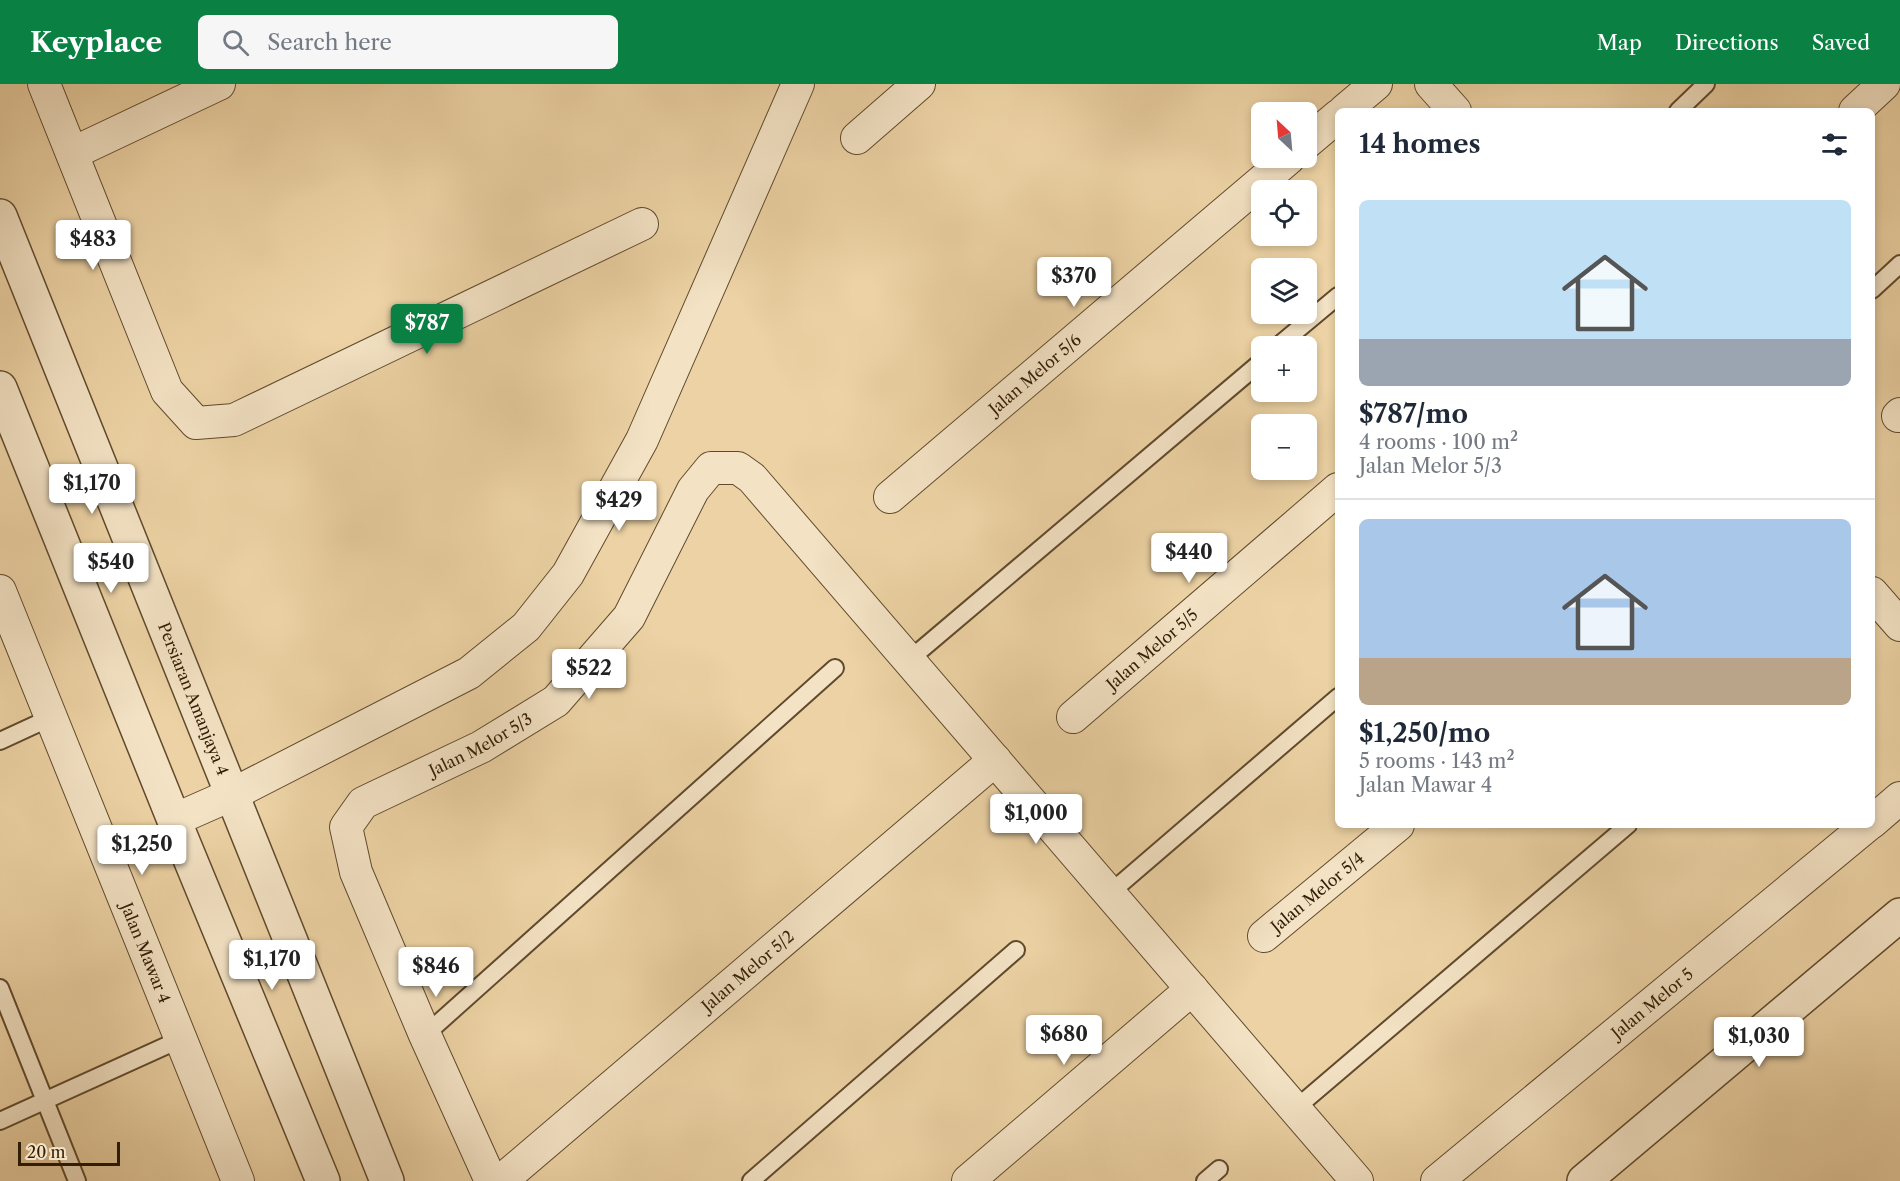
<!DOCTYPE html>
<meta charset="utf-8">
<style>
:root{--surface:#fff;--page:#f6f6f7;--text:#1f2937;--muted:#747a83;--line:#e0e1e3;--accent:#0b8043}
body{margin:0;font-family:"Libre Caslon Text",serif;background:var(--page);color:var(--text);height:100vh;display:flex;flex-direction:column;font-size:22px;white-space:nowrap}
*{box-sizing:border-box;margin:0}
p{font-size:20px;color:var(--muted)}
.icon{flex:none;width:33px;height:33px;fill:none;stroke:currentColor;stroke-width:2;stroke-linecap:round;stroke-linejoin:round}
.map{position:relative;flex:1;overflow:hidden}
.sheet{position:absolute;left:1335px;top:24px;width:540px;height:720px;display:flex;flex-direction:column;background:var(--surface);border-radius:9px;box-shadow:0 3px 9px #0003}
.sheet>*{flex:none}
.needle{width:39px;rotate:334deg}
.fabs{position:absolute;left:1251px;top:18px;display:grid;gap:12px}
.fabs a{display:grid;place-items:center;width:66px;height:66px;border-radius:9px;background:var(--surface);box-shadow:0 3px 9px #0003;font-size:30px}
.scale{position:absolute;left:18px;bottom:15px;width:102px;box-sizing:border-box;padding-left:6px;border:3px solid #321d05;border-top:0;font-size:16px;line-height:21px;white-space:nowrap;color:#321d05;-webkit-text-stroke:4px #f3e2c4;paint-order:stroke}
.price{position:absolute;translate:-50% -51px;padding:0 14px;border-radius:6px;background:#fff;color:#222;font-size:20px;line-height:39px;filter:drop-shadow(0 2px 3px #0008)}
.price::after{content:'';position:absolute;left:50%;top:36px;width:18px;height:14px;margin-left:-9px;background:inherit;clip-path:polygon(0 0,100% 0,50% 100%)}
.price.on{background:var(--accent);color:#fff}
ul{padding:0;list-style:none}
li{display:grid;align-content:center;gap:12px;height:318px;padding:0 24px}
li+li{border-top:2px solid var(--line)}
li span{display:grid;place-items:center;height:186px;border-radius:9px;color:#555}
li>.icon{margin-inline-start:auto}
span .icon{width:108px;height:108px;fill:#fffc;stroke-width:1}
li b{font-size:26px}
h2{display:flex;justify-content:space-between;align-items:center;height:72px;padding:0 24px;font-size:26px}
header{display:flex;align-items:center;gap:36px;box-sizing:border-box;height:84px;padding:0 30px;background:var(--accent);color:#fff}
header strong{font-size:28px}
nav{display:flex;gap:33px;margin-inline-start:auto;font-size:21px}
.search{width:420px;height:54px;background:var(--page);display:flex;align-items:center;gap:15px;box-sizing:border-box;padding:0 21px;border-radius:9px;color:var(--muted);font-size:22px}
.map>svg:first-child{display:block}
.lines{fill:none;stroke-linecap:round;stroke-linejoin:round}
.service-casing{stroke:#604a2d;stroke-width:20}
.minor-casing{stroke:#604a2d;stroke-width:34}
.tertiary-casing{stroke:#604a2d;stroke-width:36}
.service{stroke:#f3e2c4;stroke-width:16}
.minor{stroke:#f3e2c4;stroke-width:32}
.tertiary{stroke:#f3e2c4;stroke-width:33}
.labels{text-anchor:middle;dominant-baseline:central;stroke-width:4.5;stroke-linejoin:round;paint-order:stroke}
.street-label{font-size:16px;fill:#321d05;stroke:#f3e2c4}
</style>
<header>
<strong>Keyplace</strong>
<div class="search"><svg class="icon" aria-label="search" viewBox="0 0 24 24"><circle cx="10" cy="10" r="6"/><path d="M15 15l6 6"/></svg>Search here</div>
<nav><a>Map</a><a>Directions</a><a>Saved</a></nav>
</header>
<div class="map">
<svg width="1900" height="1097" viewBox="0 0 1900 1097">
<rect width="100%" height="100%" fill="#ecd2a4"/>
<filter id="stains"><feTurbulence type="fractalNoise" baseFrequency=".00333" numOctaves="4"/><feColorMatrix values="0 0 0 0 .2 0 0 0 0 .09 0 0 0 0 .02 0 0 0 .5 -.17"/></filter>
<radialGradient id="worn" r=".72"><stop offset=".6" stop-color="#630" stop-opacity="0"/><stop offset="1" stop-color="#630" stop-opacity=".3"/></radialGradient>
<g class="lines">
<defs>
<g id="service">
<path d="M1678,27L1706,0"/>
<path d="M1872,206L1900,180"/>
<path d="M1278,262L1338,212"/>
<path d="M909,576L1262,277"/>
<path d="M0,657L52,633"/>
<path d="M1110,809L1338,613"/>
<path d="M0,904L77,1097"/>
<path d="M425,951L835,584"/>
<path d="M1295,1025L1628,741"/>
<path d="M0,1037L181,955"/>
<path d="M751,1097L1016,866"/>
<path d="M1205,1097L1219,1085"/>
</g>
<g id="minor">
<path d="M44,0L167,307L196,339L234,336L642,140"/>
<path d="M1431,0L1455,27"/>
<path d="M1344,27L1376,0"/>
<path d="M1855,27L1884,0"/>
<path d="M857,54L919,0"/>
<path d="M1306,59L1338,32"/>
<path d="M73,69L219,0"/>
<path d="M1898,332L1900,330"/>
<path id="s1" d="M890,413L1289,74"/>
<path id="s2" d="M0,507L238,1097"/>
<path d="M1872,509L1900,541"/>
<path id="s3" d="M1073,633L1338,405"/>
<path d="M174,736L233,710L469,589L526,543L568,490L642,356L798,0"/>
<path d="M1872,738L1900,714"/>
<path id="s4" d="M1264,852L1398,741"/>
<path id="s5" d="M491,1097L425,951L356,788L346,743L363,719L481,663L556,617L629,533L693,406L711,384H738L752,394L1357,1097"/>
<path id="s6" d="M501,1097L995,676"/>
<path d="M968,1097L1192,905"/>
<path id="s7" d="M1437,1097L1868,741"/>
</g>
<g id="tertiary">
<path id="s8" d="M0,132L387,1097"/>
<path d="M0,304L174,736L323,1097"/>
<path d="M1584,1097L1900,831"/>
</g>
</defs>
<use href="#service" class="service-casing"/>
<use href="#minor" class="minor-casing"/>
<use href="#tertiary" class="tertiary-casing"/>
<use href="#service" class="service"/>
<use href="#minor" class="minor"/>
<use href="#tertiary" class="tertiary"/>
</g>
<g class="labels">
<g class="street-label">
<text stroke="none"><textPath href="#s1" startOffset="190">Jalan Melor 5/6</textPath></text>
<text stroke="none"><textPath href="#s3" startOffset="104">Jalan Melor 5/5</textPath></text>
<text stroke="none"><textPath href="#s8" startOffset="520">Persiaran Amanjaya 4</textPath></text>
<text stroke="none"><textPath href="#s5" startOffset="544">Jalan Melor 5/3</textPath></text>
<text stroke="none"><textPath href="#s4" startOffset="69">Jalan Melor 5/4</textPath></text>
<text stroke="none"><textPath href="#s2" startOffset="390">Jalan Mawar 4</textPath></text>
<text stroke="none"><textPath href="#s6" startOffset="324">Jalan Melor 5/2</textPath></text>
<text stroke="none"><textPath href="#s7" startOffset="279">Jalan Melor 5</textPath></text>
</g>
</g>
<rect width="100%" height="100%" filter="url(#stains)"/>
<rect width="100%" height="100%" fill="url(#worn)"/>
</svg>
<div class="fabs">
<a><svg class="needle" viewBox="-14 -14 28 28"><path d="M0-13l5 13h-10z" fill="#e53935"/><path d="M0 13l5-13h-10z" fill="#747a83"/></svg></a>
<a><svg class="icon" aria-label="locate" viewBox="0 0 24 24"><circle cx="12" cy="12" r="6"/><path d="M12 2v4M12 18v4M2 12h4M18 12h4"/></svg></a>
<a><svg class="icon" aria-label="layers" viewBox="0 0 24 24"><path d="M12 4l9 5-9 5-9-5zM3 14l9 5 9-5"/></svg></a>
<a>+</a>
<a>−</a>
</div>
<div class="scale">20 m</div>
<b class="price" style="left:93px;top:187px">$483</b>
<b class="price" style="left:1074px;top:224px">$370</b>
<b class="price on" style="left:427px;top:271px">$787</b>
<b class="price" style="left:92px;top:431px">$1,170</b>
<b class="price" style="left:619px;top:448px">$429</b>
<b class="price" style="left:1189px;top:500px">$440</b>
<b class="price" style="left:111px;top:510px">$540</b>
<b class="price" style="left:589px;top:616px">$522</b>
<b class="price" style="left:1036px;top:761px">$1,000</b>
<b class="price" style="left:142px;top:792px">$1,250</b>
<b class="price" style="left:272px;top:907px">$1,170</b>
<b class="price" style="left:436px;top:914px">$846</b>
<b class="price" style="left:1064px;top:982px">$680</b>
<b class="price" style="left:1759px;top:984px">$1,030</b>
<section class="sheet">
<h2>14 homes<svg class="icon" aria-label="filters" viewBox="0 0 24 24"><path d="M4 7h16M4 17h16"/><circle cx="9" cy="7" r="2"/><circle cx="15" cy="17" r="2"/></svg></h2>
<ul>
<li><span style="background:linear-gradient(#bfe0f5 75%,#9aa5b1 0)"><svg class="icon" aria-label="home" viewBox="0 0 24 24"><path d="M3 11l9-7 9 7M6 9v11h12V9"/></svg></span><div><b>$787/mo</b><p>4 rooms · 100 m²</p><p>Jalan Melor 5/3</p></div></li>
<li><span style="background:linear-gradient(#a9c7e8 75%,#b9a48a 0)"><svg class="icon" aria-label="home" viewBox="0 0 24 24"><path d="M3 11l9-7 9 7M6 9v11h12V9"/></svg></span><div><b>$1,250/mo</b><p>5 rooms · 143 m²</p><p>Jalan Mawar 4</p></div></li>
</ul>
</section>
</div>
